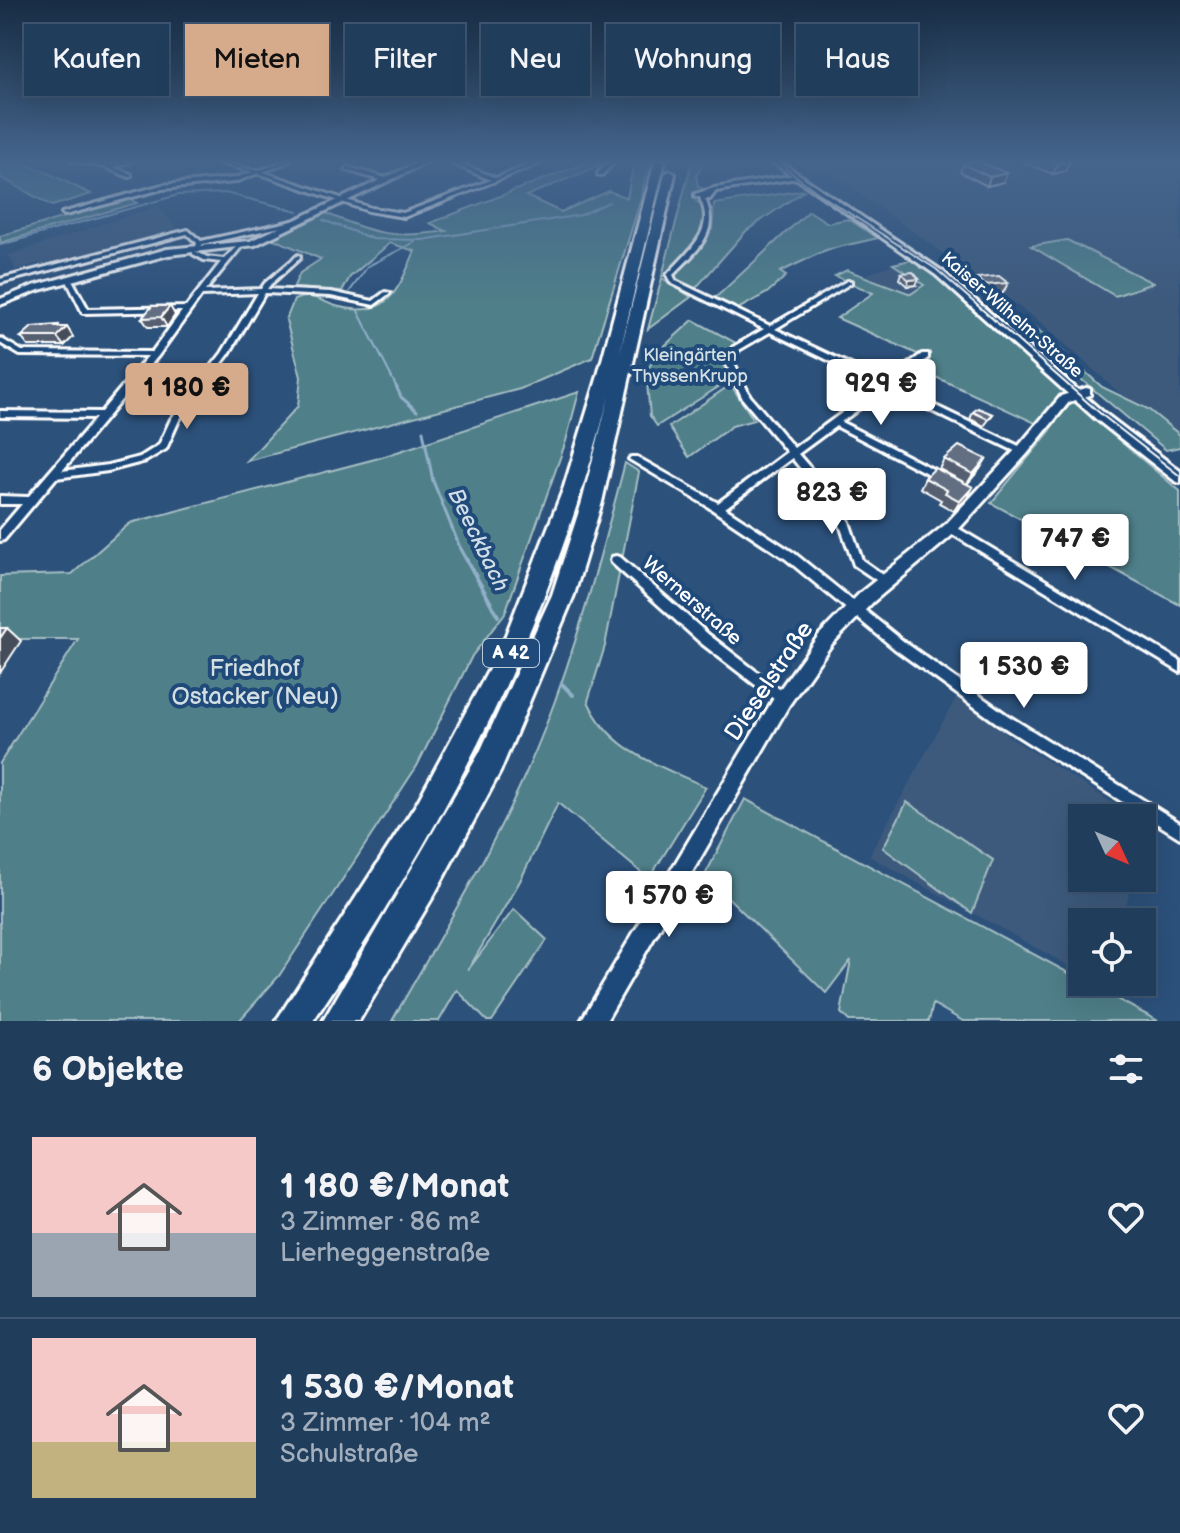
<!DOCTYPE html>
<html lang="de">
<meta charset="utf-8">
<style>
:root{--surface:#213d5c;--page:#294462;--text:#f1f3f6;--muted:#a2aebb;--line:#3e5672;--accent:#d6ab8b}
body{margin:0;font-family:"Balsamiq Sans",sans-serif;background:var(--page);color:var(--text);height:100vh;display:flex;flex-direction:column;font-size:30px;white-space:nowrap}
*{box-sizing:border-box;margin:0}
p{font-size:26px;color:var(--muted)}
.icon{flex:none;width:44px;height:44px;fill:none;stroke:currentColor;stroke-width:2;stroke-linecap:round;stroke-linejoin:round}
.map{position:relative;height:1021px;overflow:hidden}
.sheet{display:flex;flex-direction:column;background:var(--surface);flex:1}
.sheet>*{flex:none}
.hud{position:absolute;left:24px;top:24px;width:1132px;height:72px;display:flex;gap:16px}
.needle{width:52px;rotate:134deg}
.tools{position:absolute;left:1068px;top:804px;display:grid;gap:16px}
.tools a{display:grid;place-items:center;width:88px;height:88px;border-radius:0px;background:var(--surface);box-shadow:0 8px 32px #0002,0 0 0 2px var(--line);font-size:40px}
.price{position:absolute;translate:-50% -68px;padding:0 18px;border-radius:8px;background:#fff;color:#222;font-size:26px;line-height:52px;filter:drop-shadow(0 2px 4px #0008)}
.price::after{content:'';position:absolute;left:50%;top:48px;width:24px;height:18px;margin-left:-12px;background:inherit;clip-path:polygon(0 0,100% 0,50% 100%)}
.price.active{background:var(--accent);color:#111}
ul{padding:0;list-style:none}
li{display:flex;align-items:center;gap:24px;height:200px;padding:0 32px}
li+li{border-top:2px solid var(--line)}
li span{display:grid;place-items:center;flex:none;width:224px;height:160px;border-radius:0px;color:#555}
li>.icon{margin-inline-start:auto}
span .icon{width:96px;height:96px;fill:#fffc;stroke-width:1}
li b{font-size:34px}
h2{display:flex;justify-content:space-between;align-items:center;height:96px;padding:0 32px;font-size:34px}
.tag{padding:0 28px;border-radius:0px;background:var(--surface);box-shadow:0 8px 32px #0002,0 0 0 2px var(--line);font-size:28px;line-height:72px}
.tag.active{background:var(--accent);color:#111}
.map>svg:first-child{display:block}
.built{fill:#3c5a7d}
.green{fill:#4f7f89;stroke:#a7bfc4;stroke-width:2}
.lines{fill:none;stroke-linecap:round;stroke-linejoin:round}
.stream-far2{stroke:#91b0c9;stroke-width:2}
.stream-far1{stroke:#91b0c9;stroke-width:3}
.stream{stroke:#91b0c9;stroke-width:4}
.minor-casing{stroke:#fff;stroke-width:6}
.tertiary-casing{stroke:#fff;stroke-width:6}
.secondary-casing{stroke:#fff;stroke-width:6}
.motorway-casing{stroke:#fff;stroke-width:6}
.minor{fill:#1f4a7a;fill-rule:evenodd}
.tertiary{fill:#1f4a7a;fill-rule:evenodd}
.secondary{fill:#1f4a7a;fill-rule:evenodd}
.motorway{fill:#1f4a7a;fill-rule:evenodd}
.tram{stroke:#fff;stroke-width:2}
.wall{fill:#545f6f;stroke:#fff;stroke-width:2}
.shaded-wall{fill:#454d5a;stroke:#fff;stroke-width:2}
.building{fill:#626e81;stroke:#fff;stroke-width:2}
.labels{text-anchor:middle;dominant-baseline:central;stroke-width:8;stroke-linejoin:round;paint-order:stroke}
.far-street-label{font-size:18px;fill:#fff;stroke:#1f4a7a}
.far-park-label{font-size:18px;fill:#d3dfe2;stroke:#1f4a7a}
.shield{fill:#1f4a7a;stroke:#bcc9d7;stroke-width:2}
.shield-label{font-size:18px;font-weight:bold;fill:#fff}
.street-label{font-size:20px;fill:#fff;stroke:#1f4a7a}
.water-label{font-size:22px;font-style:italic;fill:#d1dee8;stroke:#1f4a7a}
.near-park-label{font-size:24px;fill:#d3dfe2;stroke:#1f4a7a}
.near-street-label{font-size:24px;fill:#fff;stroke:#1f4a7a}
</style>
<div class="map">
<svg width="1180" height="1021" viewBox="0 0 1180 1021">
<rect width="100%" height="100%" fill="#2c517b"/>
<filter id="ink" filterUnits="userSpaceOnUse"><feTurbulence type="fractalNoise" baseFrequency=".0125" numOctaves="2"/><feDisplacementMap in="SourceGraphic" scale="16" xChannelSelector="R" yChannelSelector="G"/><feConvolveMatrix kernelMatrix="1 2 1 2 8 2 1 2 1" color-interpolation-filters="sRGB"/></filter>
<g filter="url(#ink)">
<g class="built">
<path d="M820,161H1180V447L1040,322L819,165Z"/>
<path d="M158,206L180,232L41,266L39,263L16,270L9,255Z"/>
<path d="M893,264L925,285L911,294L862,276Z"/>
<path d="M957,696L1011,738L1136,818H1082V878H1133L1122,922H1082V973L869,856Z"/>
</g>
<g class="green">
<path d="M0,161C33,161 62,181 91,194L52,206L0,177Z"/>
<path d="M591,161H611L526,196L561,212L609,191L627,198L634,161H649L640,202L592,358L520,389L247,461L298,406L301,377L286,320L294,300C314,291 321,303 340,307C389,319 399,288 415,251L390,243L350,277L342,291L293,288L300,273L321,259L271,238L326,213C373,234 394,239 446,231L430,223Z"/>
<path d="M692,161H705L696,176L698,186L703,189L694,199L708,211L702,235L666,276H662Z"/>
<path d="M805,190L746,231L695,289L673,278L712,229L714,204Z"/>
<path d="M129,198L137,203L0,243V236Z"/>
<path d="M809,211L828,223L848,219L878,238L826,250L780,272L786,276L767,293L738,309L713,300Z"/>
<path d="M1067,240L1153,283L1115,296L1031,246Z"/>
<path d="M915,259L1097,422L1180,491V605L991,503L1051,430L916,368L924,357L837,318L873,293L835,276L847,270L911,294L924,285L893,264Z"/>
<path d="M662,278L691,297L648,329Z"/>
<path d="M693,320L738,344L725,352L722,363L731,379L657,426L650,416L646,372L659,351Z"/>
<path d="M1036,328L1102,387L1148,409L1180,435V447L1166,450L1023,331Z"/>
<path d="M733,383L734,390L754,420L732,426L689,457L669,427Z"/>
<path d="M579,392L566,441L505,613L472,656L417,766L279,976L239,1021H0V763L78,639H0V576L72,574L130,523L379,458Z"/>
<path d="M625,463L639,472L605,646L588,701C610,752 659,765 706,787L649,879L558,803L520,881L468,970L514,909L547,940L492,1021H487L457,990L439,1021H392C446,926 504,832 544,730C578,643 601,554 625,463Z"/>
<path d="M745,799L1158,1021H963L933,1004L929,1021H849L841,1013L851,960L826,993L705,875Z"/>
<path d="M907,802L993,860L972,913L883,848Z"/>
</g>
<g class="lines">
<g class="stream-far2">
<path d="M323,220L373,239L422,240L581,215L609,202"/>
<path d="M0,245L178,195L225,193L298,211"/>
<path d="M350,291L368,266L415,242"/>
<path d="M358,311L397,388"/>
</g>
<g class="stream-far1">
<path d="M396,386L401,397L417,411"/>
<path d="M423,431L433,481L461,550"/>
</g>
<g class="stream">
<path d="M460,548L498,616"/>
<path d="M562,684L573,695"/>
</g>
<defs>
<g id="minor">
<path d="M72,161C83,161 95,164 106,164C115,165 124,161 133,161L112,167L131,174V176L129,177L105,167Z"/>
<path d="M213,161C227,161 247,171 258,170C270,169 279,161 290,161L263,172L371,208L403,213L491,180L447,161H454L496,178L539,161H546L404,217L368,211L258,173L235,182L162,189L65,215L62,213L162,185L234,178L253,172Z"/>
<path d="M610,161H615L602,175H598V173Z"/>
<path d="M348,167L386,178L387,179L384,181L346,170Z"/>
<path d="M795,175L803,177L716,191L710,199H705C721,233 695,252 673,275L676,281L770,326L847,281H851V283L775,329L885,381L922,354H928V358L892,385L1025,449L1027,451L1025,453H1019L886,389L841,422L946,476L948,478L946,480H940L836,426L798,454L836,498L848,519L862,560L889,579L891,582L889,585L885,586L854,565L838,519L829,503L792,458L725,508L794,553L903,641L1007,715L1180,823V838L997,723L895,649L786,559L704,504L629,459L631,457H637L718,503L787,452L743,399L725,361L733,347L764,329L671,283L667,275C682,257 711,236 704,209C703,205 701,201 700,197L695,196V194L714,188ZM770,332L880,385L794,448L750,396L733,361L739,350Z"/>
<path d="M297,220L299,221V223L203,244L199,248L196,246L197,243L187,234L0,283V279L188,230L201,241Z"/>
<path d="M240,243L243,245L242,246L205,291L261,289L265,283L298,255L300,256V258L270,285L267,289L331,292L373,301L385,292L390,293L374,305L331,296L265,293L229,354L179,420L166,449L146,461L108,471L56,478L4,540L0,541V530L22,504H0V496L28,497L96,418L0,417V411L101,412L148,356L20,355L0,343V338L22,351L152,352L182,311L83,313L66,279L67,278H71L88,309L186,307L221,262L204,260L193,254V252H197L207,257L224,259ZM258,293L222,353L171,419L159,445L140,457L108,465L62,471L158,356L202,295Z"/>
<path d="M951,524L1180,661V672L947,531L946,528L947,525Z"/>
<path d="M616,556L620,557L709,635L787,695L789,699L787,703L783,705L779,703L701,643L612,563L611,560L612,557Z"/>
</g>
<g id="tertiary">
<path d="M421,161H430L255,245L168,255L39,290L0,305V299L33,286L167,249L250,241Z"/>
<path d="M1086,388L1090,389V395L1069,402L1027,454L956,532L873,602L831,645L789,705L606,1021H581L777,693L819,635L861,592L946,524L1017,448L1061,396Z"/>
</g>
<path id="secondary" d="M771,161H779L942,271L1104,413L1180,471V483L1175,481L1096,419L936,275Z"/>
<path id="motorway" d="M655,161H665L620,352L665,174L670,171L675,174L602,502L574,595L500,772L434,895L359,1021H323L480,752L552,595L582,502L609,396C547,633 449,819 313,1021H276L417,803L502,645L564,487L597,379Z"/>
</defs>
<use href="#minor" class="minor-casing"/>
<use href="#tertiary" class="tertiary-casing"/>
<use href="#secondary" class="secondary-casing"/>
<use href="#motorway" class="motorway-casing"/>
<use href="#minor" class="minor"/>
<use href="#tertiary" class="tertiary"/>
<use href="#secondary" class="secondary"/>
<use href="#motorway" class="motorway"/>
<path class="tram" d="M776,161L821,195L936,269L1102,415L1180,476"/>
</g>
<g class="wall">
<path d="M1020,161H1070L1065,171L1053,174Z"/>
<path d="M963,164L1003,182L987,186L960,172Z"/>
<path d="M901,273L916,285L907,286L899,279Z"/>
<path d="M977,278L1008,283L1003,293L980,294L973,287Z"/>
<path d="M175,315L167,327H148L142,318Z"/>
<path d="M58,325L60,327H67L73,337L64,346H28L21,337Z"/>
<path d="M973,412L993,414L984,426L970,419Z"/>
<path d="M944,459H986L980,469L967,484L939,469Z"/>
<path d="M925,478L967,498L954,511L939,503L941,500L920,488Z"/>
</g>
<g class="shaded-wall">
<path d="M1070,161L1065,171L1053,174L1058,164Z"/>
<path d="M1007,173L1003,182L987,186L990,177Z"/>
<path d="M919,279L916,285L907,286L909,280Z"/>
<path d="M170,306L175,315L167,327L161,317Z"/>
<path d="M58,325L62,331L67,327L73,337L64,346L57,337L56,327Z"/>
<path d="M986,459L980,469L967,484L973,474Z"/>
<path d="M973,487L967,498L954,511L960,501Z"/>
<path d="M7,628L21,641L0,673V638Z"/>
</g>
<g class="building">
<path d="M973,161H977L1007,173L990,177L963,164Z"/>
<path d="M1051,161H1070L1058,164Z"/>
<path d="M913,272L919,279L909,280L901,273Z"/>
<path d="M999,276L1008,283L985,285L977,278Z"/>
<path d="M152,306H170L161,317L142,318Z"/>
<path d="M58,325L56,327H67L57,337H21L32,327Z"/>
<path d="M978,408L993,414L988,419L973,412Z"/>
<path d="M959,446L986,459L973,474L944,459Z"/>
<path d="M935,468L973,487L960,501L945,493L947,490L925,478Z"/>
<path d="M0,628H7L0,638Z"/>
</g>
</g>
<linearGradient id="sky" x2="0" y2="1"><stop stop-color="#182d44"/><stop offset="0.53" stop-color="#45658d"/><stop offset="1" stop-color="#45658d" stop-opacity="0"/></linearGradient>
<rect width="1180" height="304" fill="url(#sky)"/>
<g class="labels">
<g class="far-street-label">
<text transform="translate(1012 315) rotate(41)">Kaiser-Wilhelm-Straße</text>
</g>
<g class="far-park-label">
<text x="690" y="355">Kleingärten<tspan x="690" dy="21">ThyssenKrupp</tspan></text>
</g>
<rect class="shield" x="483" y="639" width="56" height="28" rx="6"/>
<g class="shield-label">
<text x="511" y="653">A 42</text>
</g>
<g class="street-label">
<text transform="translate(692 601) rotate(41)">Wernerstraße</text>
</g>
<g class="water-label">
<text transform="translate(478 540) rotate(64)">Beeckbach</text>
</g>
<g class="near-park-label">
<text x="255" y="668">Friedhof<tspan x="255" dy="28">Ostacker (Neu)</tspan></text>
</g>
<g class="near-street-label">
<text transform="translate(769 681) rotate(-56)">Dieselstraße</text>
</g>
</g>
</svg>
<div class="tools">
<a><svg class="needle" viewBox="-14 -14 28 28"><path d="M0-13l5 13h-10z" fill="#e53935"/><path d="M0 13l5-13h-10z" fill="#a2aebb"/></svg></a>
<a><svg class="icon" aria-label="locate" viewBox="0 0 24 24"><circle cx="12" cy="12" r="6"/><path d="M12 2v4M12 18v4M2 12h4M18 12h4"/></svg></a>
</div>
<b class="price" style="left:881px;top:427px">929 €</b>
<b class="price active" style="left:187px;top:431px">1 180 €</b>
<b class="price" style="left:832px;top:536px">823 €</b>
<b class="price" style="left:1075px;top:582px">747 €</b>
<b class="price" style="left:1024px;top:710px">1 530 €</b>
<b class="price" style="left:669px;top:939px">1 570 €</b>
<div class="hud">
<a class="tag">Kaufen</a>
<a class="tag active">Mieten</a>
<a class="tag">Filter</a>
<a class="tag">Neu</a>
<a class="tag">Wohnung</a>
<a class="tag">Haus</a>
</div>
</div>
<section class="sheet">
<h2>6 Objekte<svg class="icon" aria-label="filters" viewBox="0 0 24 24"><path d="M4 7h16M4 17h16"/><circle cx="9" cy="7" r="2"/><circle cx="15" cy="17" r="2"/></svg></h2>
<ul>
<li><span style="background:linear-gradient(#f6c9c9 60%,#9aa5b1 0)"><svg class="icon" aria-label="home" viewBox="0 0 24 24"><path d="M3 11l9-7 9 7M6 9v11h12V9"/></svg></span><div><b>1 180 €/Monat</b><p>3 Zimmer · 86 m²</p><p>Lierheggenstraße</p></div><svg class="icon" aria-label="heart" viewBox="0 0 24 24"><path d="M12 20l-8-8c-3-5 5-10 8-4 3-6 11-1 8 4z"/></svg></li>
<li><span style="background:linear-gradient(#f6c9c9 65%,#c2b280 0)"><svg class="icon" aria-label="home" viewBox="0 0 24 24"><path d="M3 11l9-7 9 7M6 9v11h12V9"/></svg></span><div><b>1 530 €/Monat</b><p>3 Zimmer · 104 m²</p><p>Schulstraße</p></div><svg class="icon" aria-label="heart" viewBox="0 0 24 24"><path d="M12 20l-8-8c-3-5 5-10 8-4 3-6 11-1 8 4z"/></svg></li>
</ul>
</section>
